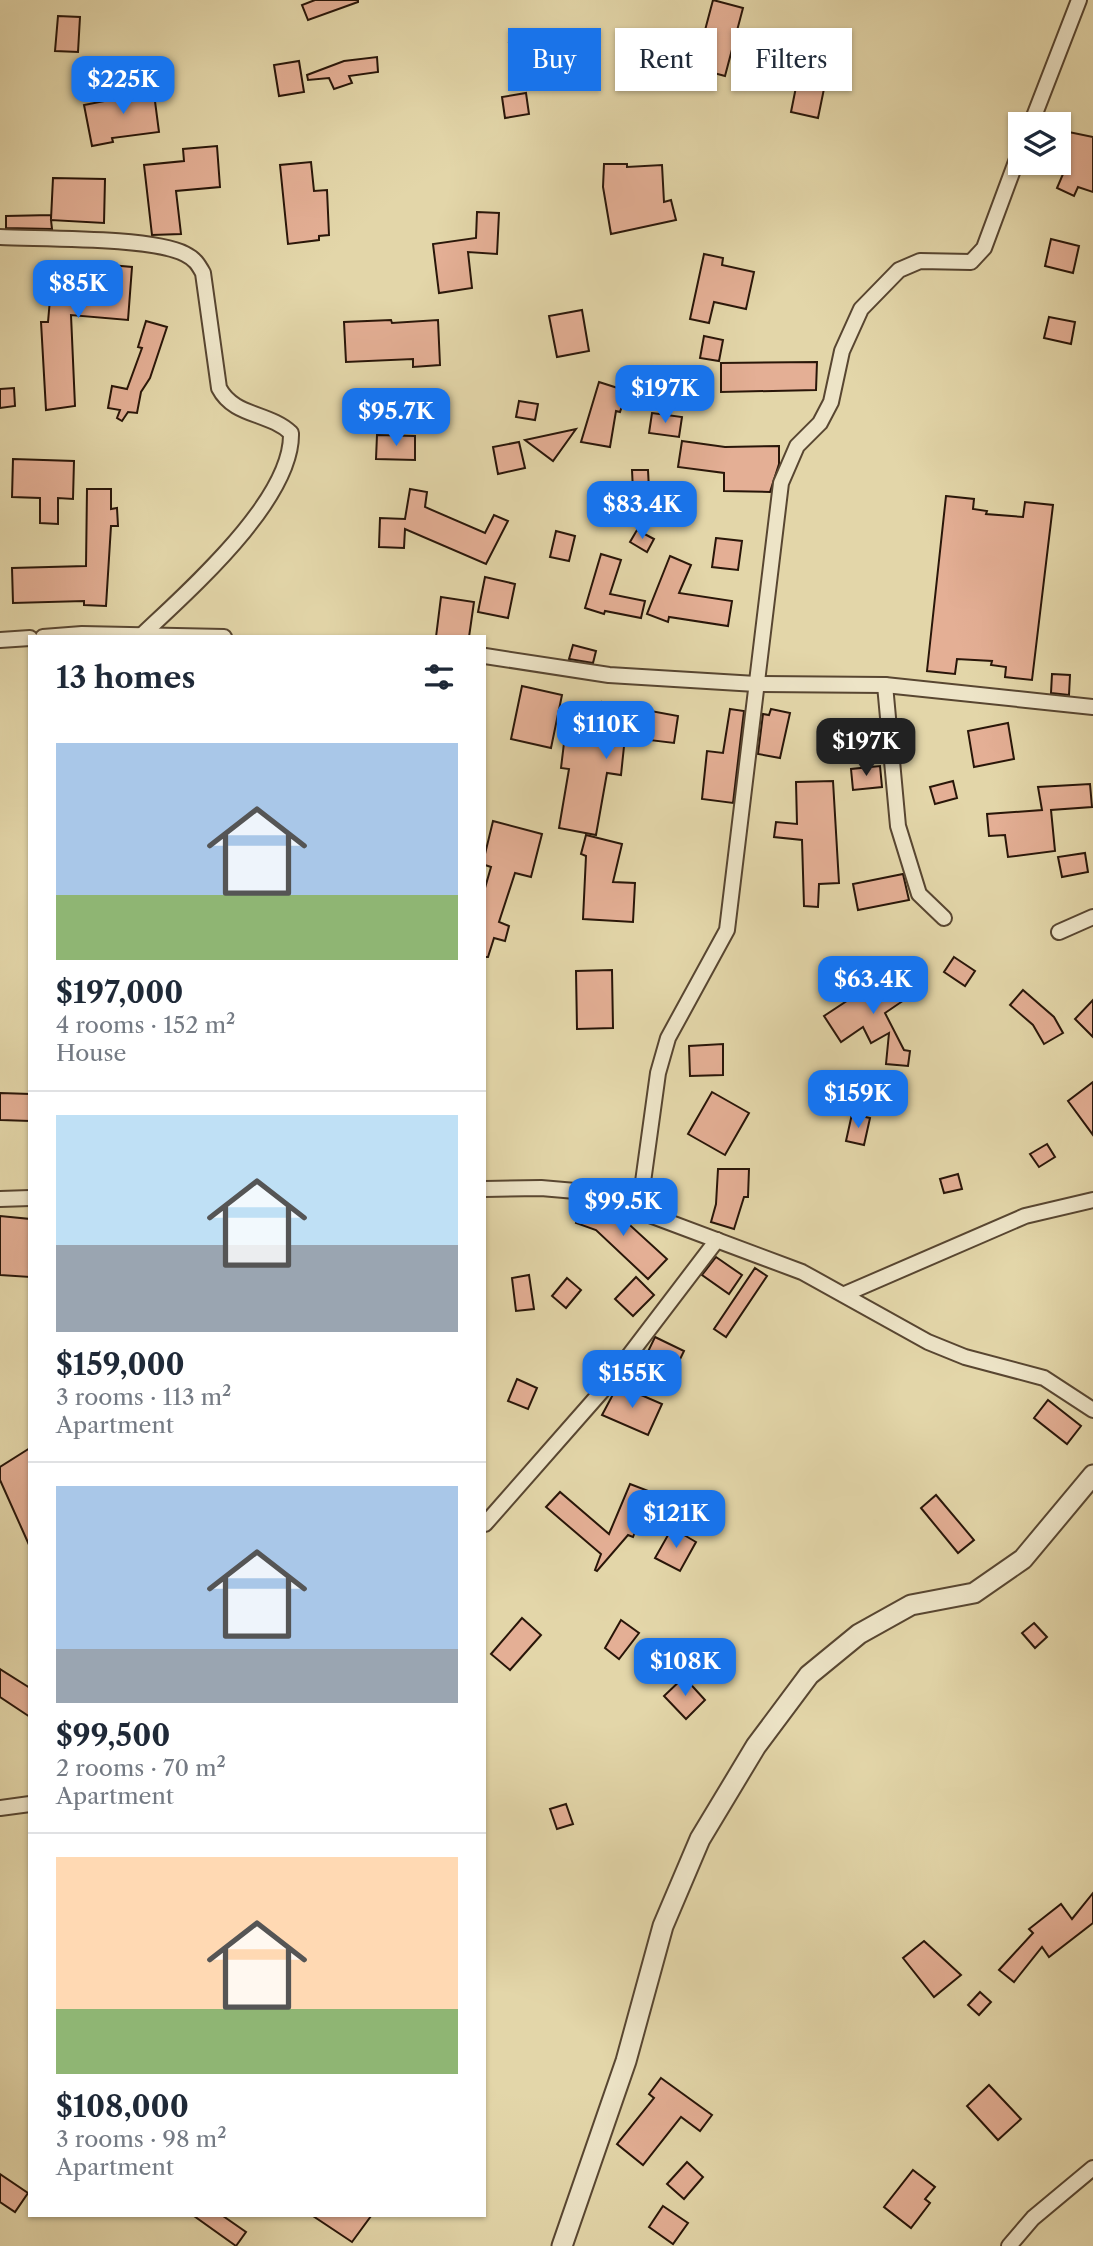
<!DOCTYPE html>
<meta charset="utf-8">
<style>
:root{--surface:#fff;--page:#f6f6f7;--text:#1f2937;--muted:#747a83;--line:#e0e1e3;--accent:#1a73e8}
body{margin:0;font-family:"Libre Caslon Text",serif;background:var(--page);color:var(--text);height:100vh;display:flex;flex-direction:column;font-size:26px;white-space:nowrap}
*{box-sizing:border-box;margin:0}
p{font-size:23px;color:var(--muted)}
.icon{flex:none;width:38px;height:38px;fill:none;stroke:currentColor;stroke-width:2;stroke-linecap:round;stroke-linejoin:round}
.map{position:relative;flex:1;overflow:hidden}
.panel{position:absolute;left:28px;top:635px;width:458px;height:1582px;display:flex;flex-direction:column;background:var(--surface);border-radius:0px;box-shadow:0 2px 5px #0004}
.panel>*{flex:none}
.top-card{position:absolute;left:508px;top:28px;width:480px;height:63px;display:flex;gap:14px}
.tools{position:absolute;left:1008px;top:112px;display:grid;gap:14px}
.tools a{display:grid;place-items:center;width:63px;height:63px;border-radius:0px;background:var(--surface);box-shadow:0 2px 5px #0004;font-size:35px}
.price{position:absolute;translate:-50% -60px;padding:0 16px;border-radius:14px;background:var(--accent);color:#fff;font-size:23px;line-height:46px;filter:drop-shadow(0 2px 4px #0008)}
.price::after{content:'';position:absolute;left:50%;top:42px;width:21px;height:16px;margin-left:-10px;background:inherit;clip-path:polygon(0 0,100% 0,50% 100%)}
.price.selected{background:#222;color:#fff}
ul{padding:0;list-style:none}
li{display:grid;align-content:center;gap:14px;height:371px;padding:0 28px}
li+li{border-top:2px solid var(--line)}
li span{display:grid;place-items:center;height:217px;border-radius:0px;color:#555}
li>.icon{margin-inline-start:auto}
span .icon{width:126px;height:126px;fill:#fffc;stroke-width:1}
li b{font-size:30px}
h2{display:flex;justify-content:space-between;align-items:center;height:84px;padding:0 28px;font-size:30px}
.tag{padding:0 24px;border-radius:0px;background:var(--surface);box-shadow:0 2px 5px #0004;font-size:24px;line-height:63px}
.tag.selected{background:var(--accent);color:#fff}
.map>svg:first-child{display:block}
.building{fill:#e4af95;stroke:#291609;stroke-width:2}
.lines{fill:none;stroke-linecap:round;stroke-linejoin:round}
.minor-casing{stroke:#584631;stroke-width:18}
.tertiary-casing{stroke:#584631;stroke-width:23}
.minor{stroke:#ede4c7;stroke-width:14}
.tertiary{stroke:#ede4c7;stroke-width:19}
</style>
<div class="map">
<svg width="1093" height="2246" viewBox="0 0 1093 2246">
<rect width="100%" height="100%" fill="#e3d6a9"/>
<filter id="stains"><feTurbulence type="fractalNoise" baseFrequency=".00286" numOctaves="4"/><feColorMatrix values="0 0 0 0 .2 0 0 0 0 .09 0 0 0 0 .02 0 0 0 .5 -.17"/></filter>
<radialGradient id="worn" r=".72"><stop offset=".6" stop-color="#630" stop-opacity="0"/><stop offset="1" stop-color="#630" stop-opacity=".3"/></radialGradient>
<g class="building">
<path d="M315,0H358V2L308,20L302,5Z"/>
<path d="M713,0L743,8L725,76L695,68Z"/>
<path d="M58,16L80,17L78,52L55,51Z"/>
<path d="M539,32L549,60L519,71L509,43Z"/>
<path d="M797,44L827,55L818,77L826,79L818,118L791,112L801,62L791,58Z"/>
<path d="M377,57L378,72L349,76L352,83L334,89L329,78L308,80L307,75L344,61Z"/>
<path d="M299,61L304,92L279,96L274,65Z"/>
<path d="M153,86L159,132L112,138L113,142L92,146L84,105L120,98L119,90Z"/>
<path d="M526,93L529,114L505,118L502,97Z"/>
<path d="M1059,130L1093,137V192L1078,187L1074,196L1057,188L1066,167L1059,166Z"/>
<path d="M217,146L220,187L176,191L181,234L152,235L144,165L184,161L183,149Z"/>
<path d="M311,162L314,191L327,190L329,235L319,236V240L288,244L280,165Z"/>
<path d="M604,164H627V167L662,165L664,202L671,200L676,220L611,234L603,187Z"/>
<path d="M53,178L105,179L104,223L51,220L52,229L6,228V216L51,215V219Z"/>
<path d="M477,212L499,213L497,254L468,252L472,288L439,293L433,244L476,238Z"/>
<path d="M1051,239L1079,246L1073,273L1045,266Z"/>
<path d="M704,254L723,258L722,265L754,272L746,309L714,302L709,323L690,319Z"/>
<path d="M99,264L132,267L128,320L71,315L75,406L46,410L41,322H48L53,265L98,269Z"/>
<path d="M582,310L589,351L557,357L549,316Z"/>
<path d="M1049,317L1075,322L1071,344L1044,338Z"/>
<path d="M391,320L392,323L438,320L440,365L413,367V359L346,362L344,322Z"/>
<path d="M146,321L167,327L150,378L141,392L137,413L128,412L122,421L117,418L120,410L108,408L112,386L127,389L142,348L138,347Z"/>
<path d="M704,336L723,340L719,361L700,358Z"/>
<path d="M817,362L816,390L721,392V363Z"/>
<path d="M599,382L627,391L620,412L616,411L610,447L581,442Z"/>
<path d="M14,388L15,406L0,408V389Z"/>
<path d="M519,401L538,404L535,420L516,417Z"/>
<path d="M652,413L682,417L679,437L649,433Z"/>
<path d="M576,429L553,461L525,440Z"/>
<path d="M377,435L415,436V460L376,459Z"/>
<path d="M682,441L725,447L779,446V464L770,492L724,491V473L678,467Z"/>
<path d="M519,442L525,468L498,474L493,447Z"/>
<path d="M13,459L74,461L73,499L58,498V524L40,523V498L12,497Z"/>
<path d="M632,470H648L649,490L633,491Z"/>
<path d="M87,489H111V509L117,508L118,526H111L106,606L84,605V601L13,603L12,568L86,566Z"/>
<path d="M410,489L427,492L425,507L485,533L494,515L508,521L486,564L405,529L404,548L379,547L380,518L405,519Z"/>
<path d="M946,496L974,499L973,509L987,511L986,514L1023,517L1025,502L1053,505L1032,680L1005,677L1006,667L991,665L992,661L957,659L955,674L927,671Z"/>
<path d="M637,530L654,539L647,552L630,542Z"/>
<path d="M556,531L575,536L569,561L550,557Z"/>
<path d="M716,538L742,541L738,570L712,567Z"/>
<path d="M601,554L621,560L610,594L645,601L641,618L605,611L604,614L585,608Z"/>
<path d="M670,556L691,565L679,593L732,601L728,626L669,617L668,622L647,614Z"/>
<path d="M485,577L515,584L508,618L478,612Z"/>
<path d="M441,597L474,602L469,637H436Z"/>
<path d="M573,645L596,651L593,663L569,659Z"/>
<path d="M1052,674L1070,675L1069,695L1051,693Z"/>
<path d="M522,686L562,695L551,748L511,739Z"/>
<path d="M602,702L678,716L674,743L625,737L621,775L607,773L596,835L559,828L569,769L561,768L564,743L597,746Z"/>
<path d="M730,709L744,711L733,803L702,799L707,751L723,753Z"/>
<path d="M771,709L790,713L780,758L758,754L763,714L769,715Z"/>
<path d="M1008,723L1014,759L974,767L968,731Z"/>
<path d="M880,766L882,787L853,790L851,769Z"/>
<path d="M833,781L839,883L819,884L818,907L804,906L802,840L774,837L776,822L797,824L796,782Z"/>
<path d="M953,781L957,798L935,804L930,787Z"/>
<path d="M1090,784L1092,807L1051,810L1055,851L1008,857L1005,835L989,836L987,814L1042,810L1038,787Z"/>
<path d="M493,821L542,834L531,877L515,873L499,922L509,926L505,941L494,938L488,957H485V888L491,867L485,865V854Z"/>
<path d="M586,835L622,844L613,882L635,883L633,922L583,919L586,856L581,854Z"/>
<path d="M1085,853L1088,872L1062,877L1058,857Z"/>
<path d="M903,874L909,900L858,910L853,884Z"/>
<path d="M954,957L975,971L965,986L944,972Z"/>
<path d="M612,970L613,1028L577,1029L576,971Z"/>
<path d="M894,970L910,996L885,1013L904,1050L910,1051L908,1066L886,1064L889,1033L871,1043L863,1027L841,1042L824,1016Z"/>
<path d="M1023,990L1054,1017L1063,1033L1044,1044L1033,1025L1010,1005Z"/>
<path d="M1093,1000V1037L1075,1019Z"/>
<path d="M723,1044V1075L690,1076L689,1046Z"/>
<path d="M1093,1082V1135L1068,1101Z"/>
<path d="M894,1085L897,1105L875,1108L872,1088Z"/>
<path d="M712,1092L749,1113L725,1155L688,1134Z"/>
<path d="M0,1093L30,1094V1121L0,1120Z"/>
<path d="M852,1114L870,1118L864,1145L846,1141Z"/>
<path d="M1047,1144L1055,1157L1039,1167L1030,1154Z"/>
<path d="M718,1169H749L748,1197H744L734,1229L711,1222L716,1204Z"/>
<path d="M958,1174L962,1189L944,1193L940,1179Z"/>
<path d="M583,1202L620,1216L667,1259L648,1279L596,1230L576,1223Z"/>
<path d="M0,1216L30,1219V1277L0,1275Z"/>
<path d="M716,1257L742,1275L729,1294L702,1275Z"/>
<path d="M755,1268L767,1276L726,1337L714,1329Z"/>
<path d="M529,1275L534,1309L516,1311L512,1278Z"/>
<path d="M636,1277L654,1295L633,1316L615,1299Z"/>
<path d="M567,1278L581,1290L566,1308L552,1296Z"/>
<path d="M655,1337L684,1351L671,1378L642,1364Z"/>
<path d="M517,1379L537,1388L528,1409L508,1401Z"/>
<path d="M618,1385L662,1404L648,1435L602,1415Z"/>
<path d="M1048,1400L1081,1426L1067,1444L1034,1418Z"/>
<path d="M30,1448V1547L0,1480V1467Z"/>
<path d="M630,1484L651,1492L633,1537L628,1535L597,1571L595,1570L601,1554L546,1507L560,1492L609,1534Z"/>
<path d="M936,1495L974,1540L958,1553L921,1508Z"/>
<path d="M672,1528L696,1542L680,1571L655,1558Z"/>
<path d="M522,1618L541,1635L510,1670L491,1654Z"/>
<path d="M621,1620L639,1633L619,1659L605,1648Z"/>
<path d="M1034,1623L1047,1637L1035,1648L1022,1633Z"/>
<path d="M0,1669L30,1688V1717L0,1697Z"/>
<path d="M684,1677L705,1700L686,1719L664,1696Z"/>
<path d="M566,1804L573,1824L557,1829L550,1809Z"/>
<path d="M1093,1893V1923L1049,1957L1042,1947L1014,1982L999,1970L1033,1933L1029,1929L1061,1904L1072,1919Z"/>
<path d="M924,1941L961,1975L934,1997L903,1958Z"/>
<path d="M980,1992L991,2002L979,2015L968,2005Z"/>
<path d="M661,2078L712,2115L700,2131L681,2117L643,2165L617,2144L654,2098L649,2094Z"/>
<path d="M989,2085L1021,2119L998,2140L967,2106Z"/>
<path d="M687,2162L703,2177L684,2199L667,2184Z"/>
<path d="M913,2170L935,2187L925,2199L930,2203L911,2228L884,2207Z"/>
<path d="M0,2174L28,2193L15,2212L0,2202Z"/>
<path d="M663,2206L688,2223L673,2244L649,2227Z"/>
<path d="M194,2216H223L246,2232L236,2246Z"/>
<path d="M313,2216H371L352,2242Z"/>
</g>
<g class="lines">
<defs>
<g id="minor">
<path d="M1031,124L1079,0"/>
<path d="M0,237C42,239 152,237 185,254C195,259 198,264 203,273L219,388C234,417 269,412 291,433C293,500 188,591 142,635"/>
<path d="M43,637L82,634L224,637"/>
<path d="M0,640L30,638"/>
<path d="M485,656L609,675L756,684L885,685L1093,707"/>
<path d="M885,685L898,826L919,894L944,918"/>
<path d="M1059,932L1093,917"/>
<path d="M485,1189L541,1188L587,1192L639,1211L802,1272L928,1342L965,1357L1044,1378L1093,1410"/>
<path d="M0,1199L30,1198"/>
<path d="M639,1211L658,1073L668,1038L727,930L781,483L797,446L820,423L831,402L842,351L861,309L899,270L920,261L971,262L984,248L1020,151"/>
<path d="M845,1294L1025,1216L1093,1200"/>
<path d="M485,1524L602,1391L717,1240"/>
<path d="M0,1808L30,1804"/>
<path d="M1009,2246L1033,2218L1093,2168"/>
</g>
<path id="tertiary" d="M562,2246L626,2061L663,1926L700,1839L756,1746L809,1675L859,1634L911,1605L974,1593L1023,1559L1093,1475"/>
</defs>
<use href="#minor" class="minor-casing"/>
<use href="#tertiary" class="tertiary-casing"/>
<use href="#minor" class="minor"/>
<use href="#tertiary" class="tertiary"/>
</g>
<rect width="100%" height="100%" filter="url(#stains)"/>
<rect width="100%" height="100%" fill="url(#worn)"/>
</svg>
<div class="tools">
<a><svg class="icon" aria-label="layers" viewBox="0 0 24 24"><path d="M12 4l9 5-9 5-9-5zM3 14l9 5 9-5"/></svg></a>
</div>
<b class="price" style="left:123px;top:116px">$225K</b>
<b class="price" style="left:78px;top:320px">$85K</b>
<b class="price" style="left:665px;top:425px">$197K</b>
<b class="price" style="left:396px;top:448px">$95.7K</b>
<b class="price" style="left:642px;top:541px">$83.4K</b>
<b class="price" style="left:606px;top:761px">$110K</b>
<b class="price selected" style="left:866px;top:778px">$197K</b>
<b class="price" style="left:873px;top:1016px">$63.4K</b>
<b class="price" style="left:858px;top:1130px">$159K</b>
<b class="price" style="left:623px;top:1238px">$99.5K</b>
<b class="price" style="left:632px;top:1410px">$155K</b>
<b class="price" style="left:676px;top:1550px">$121K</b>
<b class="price" style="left:685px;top:1698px">$108K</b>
<div class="top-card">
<a class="tag selected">Buy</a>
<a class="tag">Rent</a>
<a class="tag">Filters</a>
</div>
<section class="panel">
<h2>13 homes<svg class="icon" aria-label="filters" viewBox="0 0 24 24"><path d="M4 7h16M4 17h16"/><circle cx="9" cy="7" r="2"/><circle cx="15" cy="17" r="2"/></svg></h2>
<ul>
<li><span style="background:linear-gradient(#a9c7e8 70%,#8fb573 0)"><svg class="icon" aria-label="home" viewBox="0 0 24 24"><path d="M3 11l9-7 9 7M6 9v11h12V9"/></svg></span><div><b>$197,000</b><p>4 rooms · 152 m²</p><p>House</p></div></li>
<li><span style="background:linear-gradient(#bfe0f5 60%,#9aa5b1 0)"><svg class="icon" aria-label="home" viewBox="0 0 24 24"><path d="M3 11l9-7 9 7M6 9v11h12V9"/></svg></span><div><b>$159,000</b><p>3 rooms · 113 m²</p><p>Apartment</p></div></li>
<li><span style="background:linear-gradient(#a9c7e8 75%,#9aa5b1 0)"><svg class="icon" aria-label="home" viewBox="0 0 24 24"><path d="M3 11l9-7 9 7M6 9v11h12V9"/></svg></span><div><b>$99,500</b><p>2 rooms · 70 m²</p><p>Apartment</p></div></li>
<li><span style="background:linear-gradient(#ffd9b3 70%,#8fb573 0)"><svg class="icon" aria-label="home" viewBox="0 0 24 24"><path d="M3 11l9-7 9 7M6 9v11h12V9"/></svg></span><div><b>$108,000</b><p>3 rooms · 98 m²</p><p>Apartment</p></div></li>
</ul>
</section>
</div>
